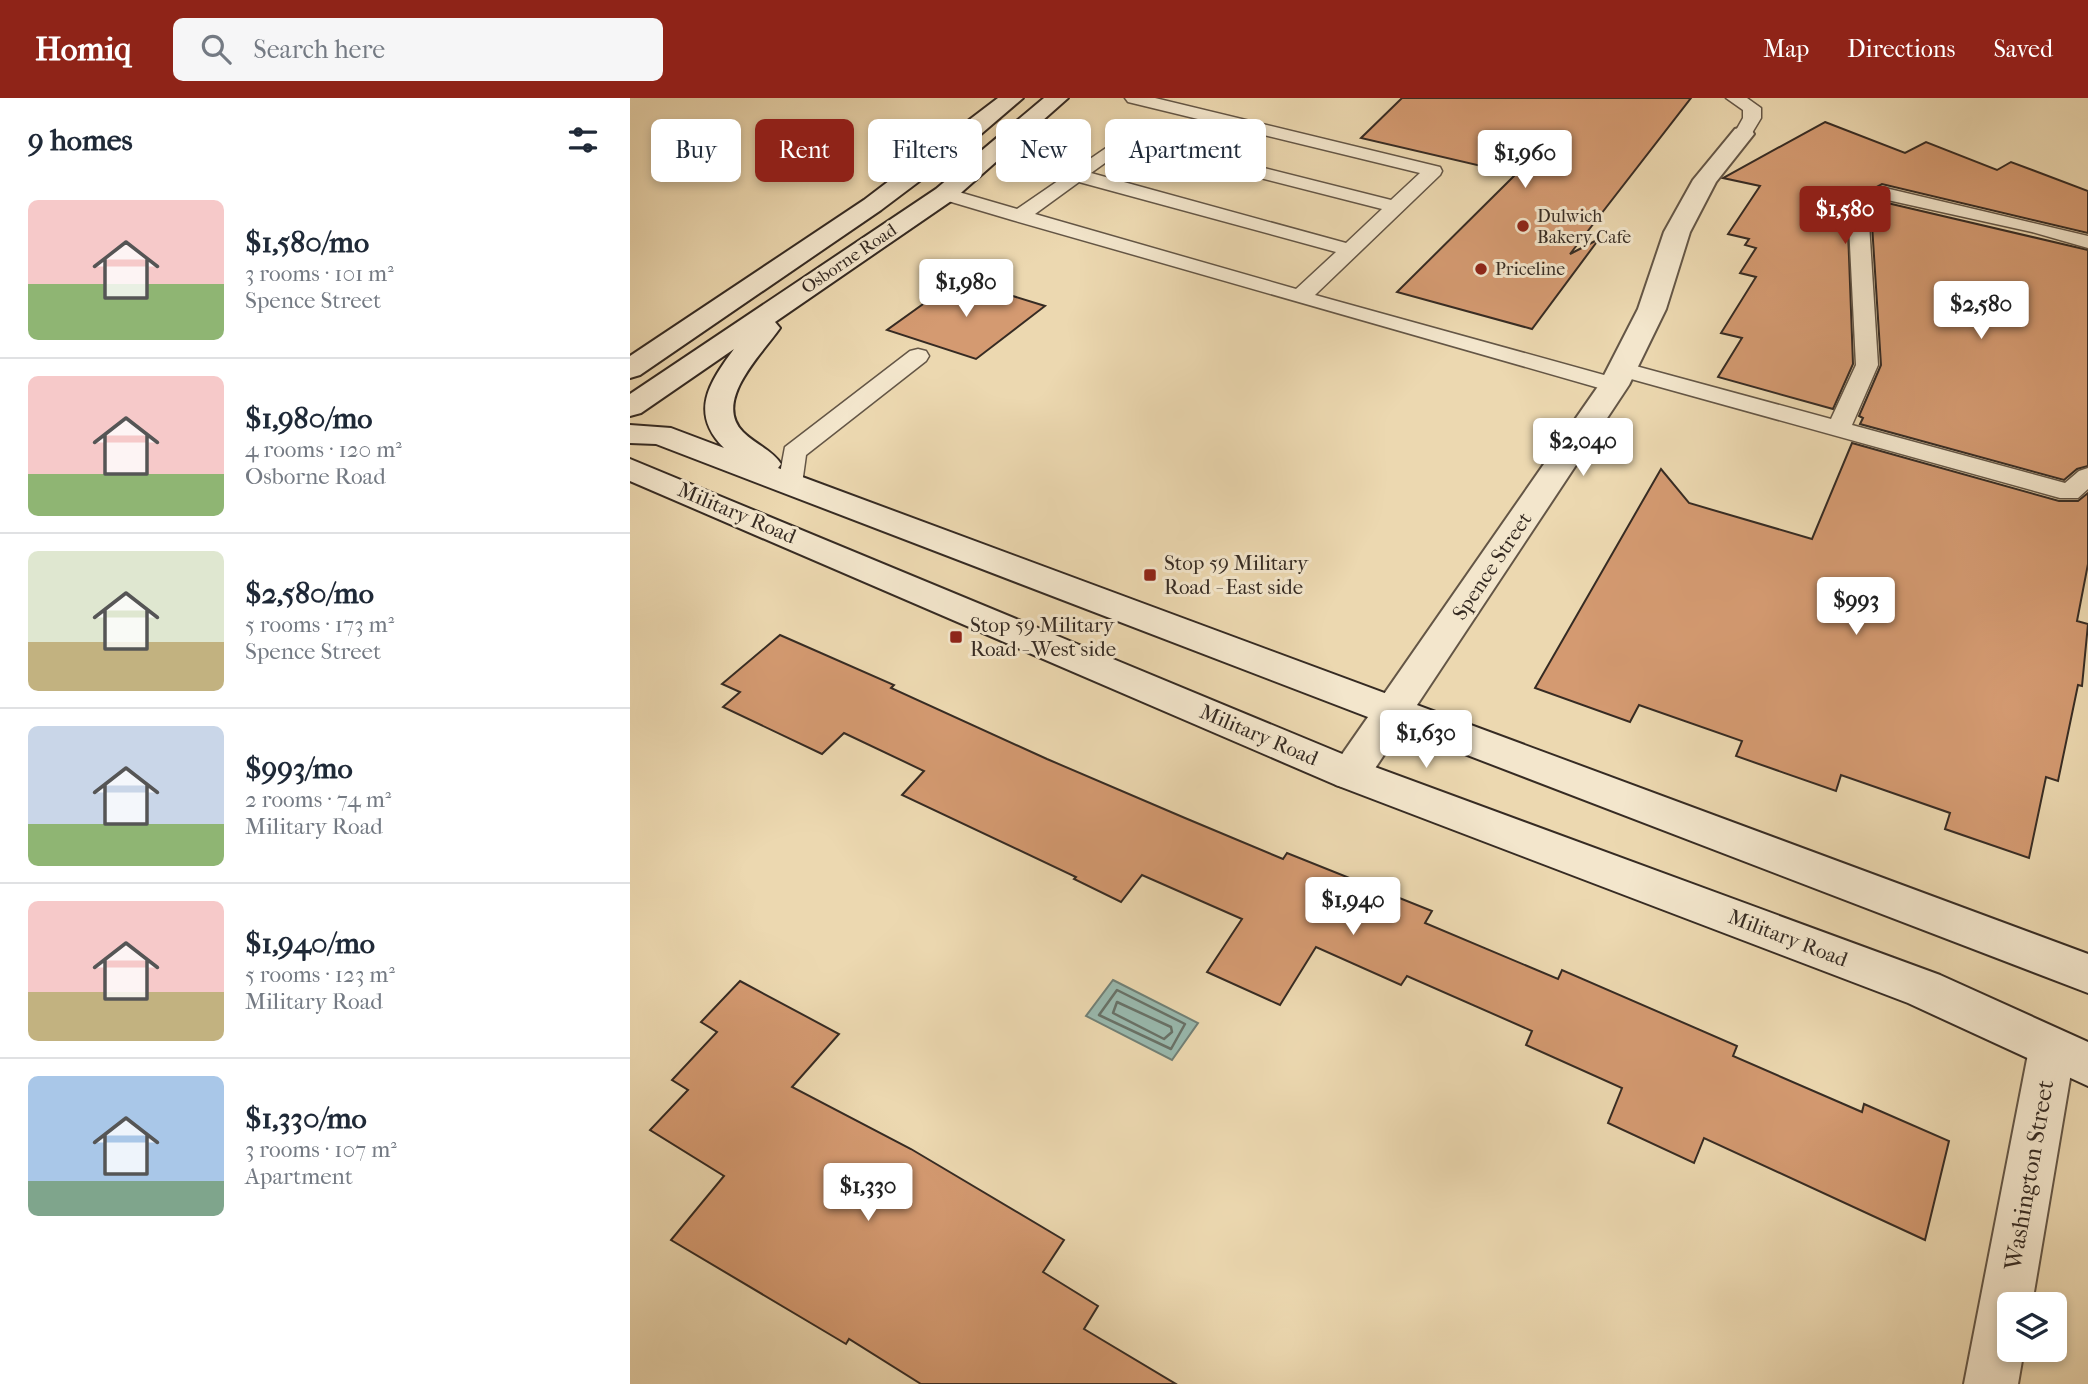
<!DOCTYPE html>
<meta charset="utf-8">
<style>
:root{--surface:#fff;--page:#f6f6f7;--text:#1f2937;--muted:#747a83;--line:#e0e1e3;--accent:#8f2418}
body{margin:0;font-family:"IM FELL French Canon",serif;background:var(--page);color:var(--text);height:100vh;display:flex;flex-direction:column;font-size:26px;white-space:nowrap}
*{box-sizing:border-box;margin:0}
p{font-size:23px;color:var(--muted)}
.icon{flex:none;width:38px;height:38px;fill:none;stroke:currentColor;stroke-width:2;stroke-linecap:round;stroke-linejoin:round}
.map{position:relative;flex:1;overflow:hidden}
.details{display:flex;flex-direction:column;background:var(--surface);width:630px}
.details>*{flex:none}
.hud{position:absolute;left:21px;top:21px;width:665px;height:63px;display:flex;gap:14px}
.fabs{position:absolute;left:1367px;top:1194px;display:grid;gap:14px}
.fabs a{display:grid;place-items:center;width:70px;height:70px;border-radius:10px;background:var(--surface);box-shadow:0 4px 10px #0003;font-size:35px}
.price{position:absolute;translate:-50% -60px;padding:0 16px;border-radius:7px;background:#fff;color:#222;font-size:23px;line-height:46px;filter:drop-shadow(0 2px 4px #0008)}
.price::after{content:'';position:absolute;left:50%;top:42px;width:21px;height:16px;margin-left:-10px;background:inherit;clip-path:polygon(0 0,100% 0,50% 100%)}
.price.current{background:var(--accent);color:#fff}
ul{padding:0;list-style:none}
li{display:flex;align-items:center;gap:21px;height:175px;padding:0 28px}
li+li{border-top:2px solid var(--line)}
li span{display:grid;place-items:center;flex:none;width:196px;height:140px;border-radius:10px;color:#555}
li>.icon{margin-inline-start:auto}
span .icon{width:84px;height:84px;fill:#fffc;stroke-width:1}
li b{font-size:30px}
h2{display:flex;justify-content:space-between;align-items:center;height:84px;padding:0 28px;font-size:30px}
.chip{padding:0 24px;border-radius:10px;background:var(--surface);box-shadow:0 4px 10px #0003;font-size:24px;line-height:63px}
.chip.current{background:var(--accent);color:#fff}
header{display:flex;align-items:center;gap:42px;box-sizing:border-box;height:98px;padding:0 35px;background:var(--accent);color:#fff}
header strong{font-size:33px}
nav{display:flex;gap:38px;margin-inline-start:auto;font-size:24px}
.search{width:490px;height:63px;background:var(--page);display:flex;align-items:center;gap:18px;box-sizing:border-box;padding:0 24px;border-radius:10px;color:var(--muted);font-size:26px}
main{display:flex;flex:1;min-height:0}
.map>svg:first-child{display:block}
.water{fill:#99b9ae;stroke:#718076;stroke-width:2}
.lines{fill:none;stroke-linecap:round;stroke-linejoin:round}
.shore{stroke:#687268;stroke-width:2.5}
.building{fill:#d49a71;stroke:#362b23;stroke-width:2}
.lane-casing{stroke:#645646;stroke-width:3}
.street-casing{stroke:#645646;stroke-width:4}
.secondary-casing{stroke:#362b23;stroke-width:4}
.lane{fill:#f3e6cc;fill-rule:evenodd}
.street{fill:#f3e6cc;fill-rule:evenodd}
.secondary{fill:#f3e6cc;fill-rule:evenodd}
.poi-dot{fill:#8f2418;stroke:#f3e6cc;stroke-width:2.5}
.labels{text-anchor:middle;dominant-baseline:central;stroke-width:6;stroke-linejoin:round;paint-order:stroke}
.far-poi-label{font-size:18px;fill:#362b23;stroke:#f3e6cc;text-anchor:start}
.far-street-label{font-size:18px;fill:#362b23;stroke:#f3e6cc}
.street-label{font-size:21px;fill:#362b23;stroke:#f3e6cc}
.poi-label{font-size:21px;fill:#362b23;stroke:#f3e6cc;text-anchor:start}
.near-street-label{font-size:24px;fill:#362b23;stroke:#f3e6cc}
</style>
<header>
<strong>Homiq</strong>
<div class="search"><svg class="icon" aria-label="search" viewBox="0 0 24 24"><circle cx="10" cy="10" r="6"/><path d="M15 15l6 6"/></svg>Search here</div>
<nav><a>Map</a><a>Directions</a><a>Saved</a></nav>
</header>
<main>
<section class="details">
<h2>9 homes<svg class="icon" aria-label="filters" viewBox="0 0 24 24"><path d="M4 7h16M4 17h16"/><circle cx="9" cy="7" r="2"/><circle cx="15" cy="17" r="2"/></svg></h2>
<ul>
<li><span style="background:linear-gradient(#f6c9c9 60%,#8fb573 0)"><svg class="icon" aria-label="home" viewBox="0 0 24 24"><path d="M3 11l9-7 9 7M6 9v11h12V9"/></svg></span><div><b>$1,580/mo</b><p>3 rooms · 101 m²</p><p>Spence Street</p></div></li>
<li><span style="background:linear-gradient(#f6c9c9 70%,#8fb573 0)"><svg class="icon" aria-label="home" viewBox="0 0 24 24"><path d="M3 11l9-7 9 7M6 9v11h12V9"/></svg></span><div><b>$1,980/mo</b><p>4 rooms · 120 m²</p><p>Osborne Road</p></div></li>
<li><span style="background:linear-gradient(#dfe7d0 65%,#c2b280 0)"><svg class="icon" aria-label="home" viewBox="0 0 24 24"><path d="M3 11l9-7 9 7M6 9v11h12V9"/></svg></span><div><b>$2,580/mo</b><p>5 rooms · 173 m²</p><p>Spence Street</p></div></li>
<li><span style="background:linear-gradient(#c9d6e8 70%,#8fb573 0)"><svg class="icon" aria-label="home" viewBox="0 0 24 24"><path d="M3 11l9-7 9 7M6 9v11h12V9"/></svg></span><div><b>$993/mo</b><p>2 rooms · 74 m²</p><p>Military Road</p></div></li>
<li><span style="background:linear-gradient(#f6c9c9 65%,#c2b280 0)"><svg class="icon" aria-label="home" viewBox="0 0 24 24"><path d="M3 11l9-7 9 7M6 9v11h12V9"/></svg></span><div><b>$1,940/mo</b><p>5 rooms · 123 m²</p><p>Military Road</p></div></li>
<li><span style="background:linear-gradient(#a9c7e8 75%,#7fa58c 0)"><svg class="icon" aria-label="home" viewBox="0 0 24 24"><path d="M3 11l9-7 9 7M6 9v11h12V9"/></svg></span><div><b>$1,330/mo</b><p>3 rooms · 107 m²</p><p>Apartment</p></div></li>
</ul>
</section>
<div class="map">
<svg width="1458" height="1286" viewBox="0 0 1458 1286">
<rect width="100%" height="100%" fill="#ecd8b0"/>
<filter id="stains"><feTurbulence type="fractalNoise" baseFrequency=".00286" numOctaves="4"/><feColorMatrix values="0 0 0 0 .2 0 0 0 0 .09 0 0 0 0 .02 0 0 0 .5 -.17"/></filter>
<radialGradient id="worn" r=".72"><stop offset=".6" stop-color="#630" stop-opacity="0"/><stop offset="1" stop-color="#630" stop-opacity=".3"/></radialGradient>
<path class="water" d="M483,882L568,925L542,962L456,918Z"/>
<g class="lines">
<g class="shore">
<path d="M487,892L555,926L541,951L469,917Z"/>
<path d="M487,904L541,929L542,934L534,941L483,915Z"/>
</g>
</g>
<g class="building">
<path d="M772,0H1061L940,156L969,141L902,231L767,194L886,76L731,40Z"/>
<path d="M1195,24L1275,55L1296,44L1367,72L1381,64L1458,93V135L1252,86L1217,105L1223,266L1203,311L1088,279L1112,240L1091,235L1126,179L1110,175L1126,150L1115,147L1119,141L1098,136L1130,88L1093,80Z"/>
<path d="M1253,104L1458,152V368L1447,371L1434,382L1230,326L1233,320L1229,318L1251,267L1241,111Z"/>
<path d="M328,181L415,208L346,261L257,232Z"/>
<path d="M1222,345L1429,403H1448L1458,395V466L1447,523L1458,526L1452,588L1448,587L1428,683L1416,679L1399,760L1315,731L1320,715L1211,677L1206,693L1106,658L1112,643L1009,607L1000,624L905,590L1031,371L1059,405L1182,441Z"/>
<path d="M150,537L264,587L261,590L417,661L555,720L653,761L657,755L802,813L795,825L928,881L932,872L1107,948L1103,958L1232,1014L1234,1006L1319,1043L1295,1142L1074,1040L1064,1065L978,1025L992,990L896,947L902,933L777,878L771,887L686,849L650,907L577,874L612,821L512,777L491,804L444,781L446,779L272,697L294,673L214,635L192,656L93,609L110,594L92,586Z"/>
<path d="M110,883L209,936L162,989L281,1051L434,1142L413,1174L468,1208L454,1231L546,1286H291L219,1241L216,1246L41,1142L94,1078L20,1032L58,992L42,982L87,934L71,924Z"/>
</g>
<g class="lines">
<defs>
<g id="lane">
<path d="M495,0H525L810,69L812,73L810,77L685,197L992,282L995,287L992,292H976L382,122L308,100L306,96L315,90L387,111L511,26L520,31L511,39L761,102L790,75L498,4ZM500,47L752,111L716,145L461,75ZM449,84L706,154L666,191L405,116Z"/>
<path d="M1096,0H1117L1131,10V20L1119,40H1107L1104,36L1113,20V12Z"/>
<path d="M1251,89L1458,138V150L1402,134L1253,101L1238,110L1248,267L1222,327L1435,385L1449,373L1458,370V391L1448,400H1430L983,276L980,271L991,264L1201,321L1226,267L1218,107Z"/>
<path d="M288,251L296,253L299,258L296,263L176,357L172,386L169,391H151L148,386L155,349L280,253Z"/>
</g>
<g id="street">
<path d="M1113,29L1121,31L1124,36L1086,84L1060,134L1036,211L999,287L734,687L720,691L706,687L700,676L706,665L969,287L1008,211L1034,134L1063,82L1105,31Z"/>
<path d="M1422,930L1438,936L1445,951L1402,1206H1379V1251H1394L1388,1286H1334L1399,951L1406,936Z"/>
</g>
<g id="secondary">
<path d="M368,0H393L344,42L251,112L10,277L0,280V258L234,102Z"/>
<path d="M414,0H438L324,101L145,224L150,230C133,255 82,303 113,334C125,346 142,352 151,366L148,370L1458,856V895L26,346L0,345V327L41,330L94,350C59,315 79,285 104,251L11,315L0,318V296L306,91Z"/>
<path d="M0,361L734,665L1310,877L1458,944V988L1278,905L706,687L0,383Z"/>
</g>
</defs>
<use href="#lane" class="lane-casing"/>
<use href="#street" class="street-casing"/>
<use href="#secondary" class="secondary-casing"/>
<use href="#lane" class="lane"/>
<use href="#street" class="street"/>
<use href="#secondary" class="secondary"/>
</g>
<g class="poi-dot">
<circle cx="893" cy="128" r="7"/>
<circle cx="851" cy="171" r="7"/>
<rect x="513" y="470" width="14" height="14" rx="3.5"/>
<rect x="319" y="532" width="14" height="14" rx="3.5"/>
</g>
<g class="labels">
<g class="far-poi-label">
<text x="907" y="118">Dulwich<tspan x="907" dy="21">Bakery Cafe</tspan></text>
<text x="865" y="171">Priceline</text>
</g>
<g class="far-street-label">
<text transform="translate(219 161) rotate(-34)">Osborne Road</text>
</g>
<g class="street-label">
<text transform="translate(107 415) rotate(23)">Military Road</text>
<text transform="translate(862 468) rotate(-56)">Spence Street</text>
<text transform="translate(629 637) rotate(23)">Military Road</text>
<text transform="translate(1158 840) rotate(21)">Military Road</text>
</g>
<g class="poi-label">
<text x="534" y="465">Stop 59 Military<tspan x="534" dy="24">Road - East side</tspan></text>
<text x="340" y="527">Stop 59 Military<tspan x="340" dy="24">Road - West side</tspan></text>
</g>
<g class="near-street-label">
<text transform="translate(1399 1077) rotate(-80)">Washington Street</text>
</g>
</g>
<rect width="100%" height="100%" filter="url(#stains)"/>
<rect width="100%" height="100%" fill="url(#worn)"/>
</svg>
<div class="fabs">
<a><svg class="icon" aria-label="layers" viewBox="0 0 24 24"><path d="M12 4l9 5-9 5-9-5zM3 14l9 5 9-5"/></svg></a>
</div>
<b class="price" style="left:895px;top:92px">$1,960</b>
<b class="price current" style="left:1215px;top:148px">$1,580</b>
<b class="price" style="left:336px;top:221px">$1,980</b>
<b class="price" style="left:1351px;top:243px">$2,580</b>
<b class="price" style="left:953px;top:380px">$2,040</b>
<b class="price" style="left:1226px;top:539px">$993</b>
<b class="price" style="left:796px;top:672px">$1,630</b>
<b class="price" style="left:723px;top:839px">$1,940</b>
<b class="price" style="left:238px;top:1125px">$1,330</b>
<div class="hud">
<a class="chip">Buy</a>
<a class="chip current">Rent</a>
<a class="chip">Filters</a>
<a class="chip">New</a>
<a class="chip">Apartment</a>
</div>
</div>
</main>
